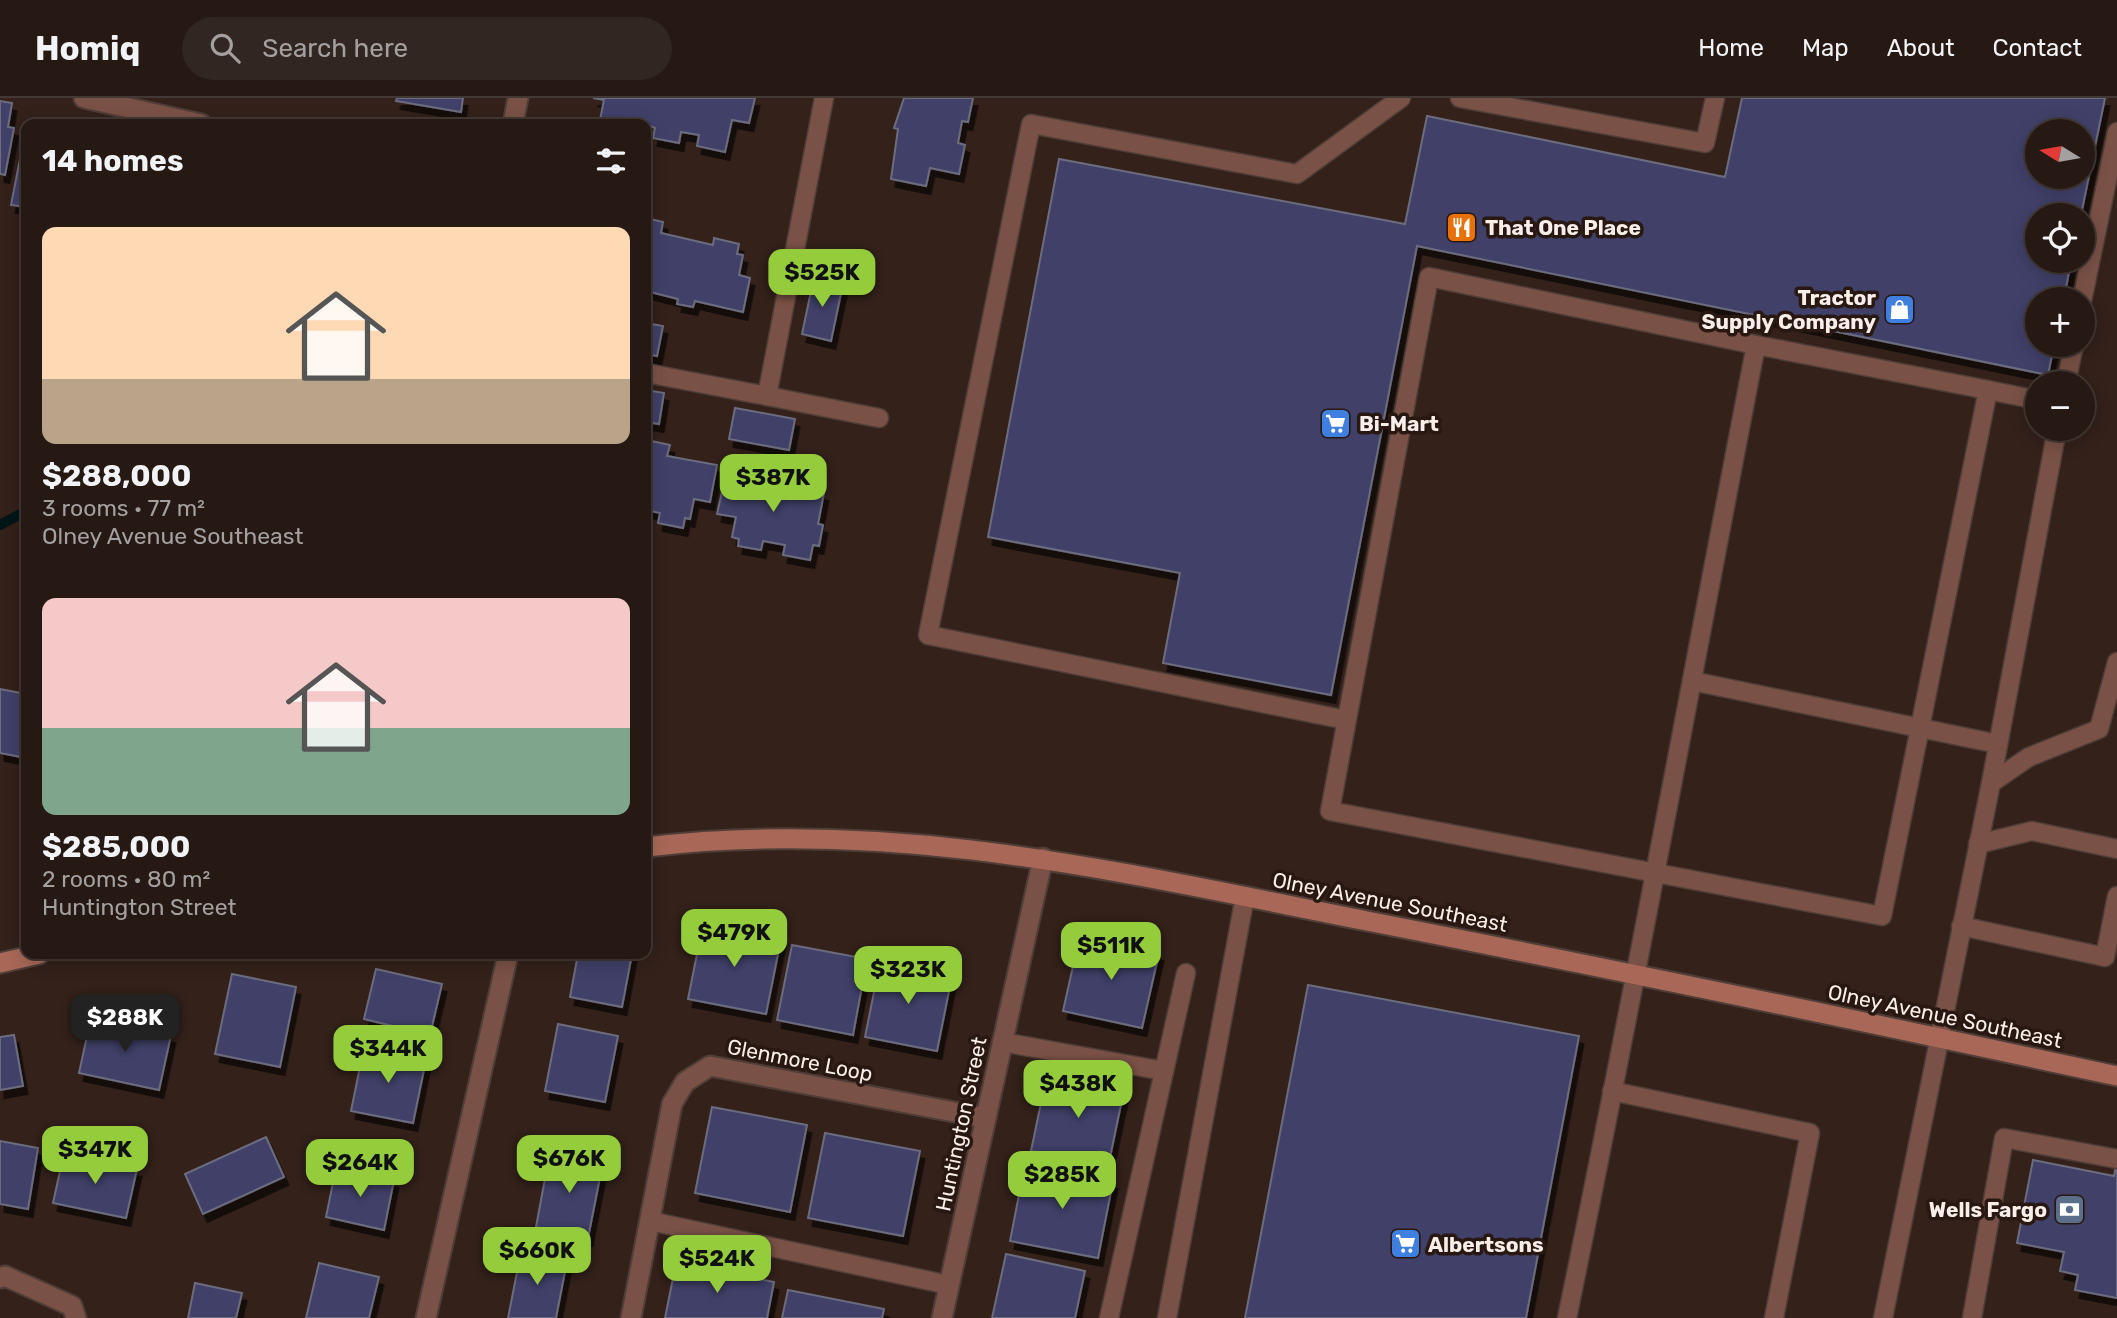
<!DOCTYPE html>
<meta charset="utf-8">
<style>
:root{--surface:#261914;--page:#322622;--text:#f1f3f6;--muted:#a4a0a0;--line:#423834;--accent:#94cc3c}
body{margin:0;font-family:Rubik,sans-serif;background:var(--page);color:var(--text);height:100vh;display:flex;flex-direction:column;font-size:26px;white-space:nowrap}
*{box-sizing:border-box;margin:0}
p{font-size:23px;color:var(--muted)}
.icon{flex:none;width:38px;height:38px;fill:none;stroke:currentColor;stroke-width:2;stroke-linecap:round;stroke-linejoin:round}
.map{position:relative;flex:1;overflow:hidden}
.sheet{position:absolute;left:21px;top:21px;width:630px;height:840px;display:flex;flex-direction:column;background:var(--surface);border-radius:14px;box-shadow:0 4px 18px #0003,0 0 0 2px var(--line)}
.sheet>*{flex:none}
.needle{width:46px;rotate:281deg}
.buttons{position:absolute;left:2025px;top:21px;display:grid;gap:14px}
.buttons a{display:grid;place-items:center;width:70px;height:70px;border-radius:50%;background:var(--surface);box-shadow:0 4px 18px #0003,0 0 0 2px var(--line);font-size:35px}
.price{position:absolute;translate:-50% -60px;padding:0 16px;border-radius:14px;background:var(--accent);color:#111;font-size:23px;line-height:46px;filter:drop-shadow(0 2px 4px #0008)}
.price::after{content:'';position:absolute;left:50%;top:42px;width:21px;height:16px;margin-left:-10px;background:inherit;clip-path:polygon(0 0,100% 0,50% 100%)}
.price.on{background:#222;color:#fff}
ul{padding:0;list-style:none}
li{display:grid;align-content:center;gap:14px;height:371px;padding:0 21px}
li span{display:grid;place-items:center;height:217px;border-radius:14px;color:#555}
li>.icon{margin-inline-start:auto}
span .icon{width:126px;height:126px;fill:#fffc;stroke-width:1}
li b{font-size:30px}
h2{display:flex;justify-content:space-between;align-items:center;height:84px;padding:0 21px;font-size:30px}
header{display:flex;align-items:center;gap:42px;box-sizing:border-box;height:98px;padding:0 35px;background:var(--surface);border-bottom:2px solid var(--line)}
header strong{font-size:33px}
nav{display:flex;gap:38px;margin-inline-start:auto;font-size:24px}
.search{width:490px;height:63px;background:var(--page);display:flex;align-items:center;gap:18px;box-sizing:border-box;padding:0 24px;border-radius:38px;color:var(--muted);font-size:26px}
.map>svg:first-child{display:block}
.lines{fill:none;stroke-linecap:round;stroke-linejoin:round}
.stream{stroke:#021617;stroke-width:10}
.building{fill:#413f69;stroke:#6c6c7f;stroke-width:2;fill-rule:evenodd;filter:url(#shadow)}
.service-casing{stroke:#4f3e37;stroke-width:21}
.minor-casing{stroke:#4f3e37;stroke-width:23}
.secondary-casing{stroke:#4f3e37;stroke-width:23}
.service{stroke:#7a5146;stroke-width:18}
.minor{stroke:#7a5146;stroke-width:19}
.secondary{stroke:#a96857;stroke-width:19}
.labels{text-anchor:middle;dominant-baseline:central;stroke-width:7;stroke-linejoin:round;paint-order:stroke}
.poi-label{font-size:21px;font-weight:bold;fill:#faeee9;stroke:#281811;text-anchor:start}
.street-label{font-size:21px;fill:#faeee9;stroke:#281811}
</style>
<header>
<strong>Homiq</strong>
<div class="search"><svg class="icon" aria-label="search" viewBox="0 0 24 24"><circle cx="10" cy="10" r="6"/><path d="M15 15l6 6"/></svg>Search here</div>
<nav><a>Home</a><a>Map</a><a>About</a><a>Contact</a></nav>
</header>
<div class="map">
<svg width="2117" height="1220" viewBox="0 0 2117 1220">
<defs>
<filter id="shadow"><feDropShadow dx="4.5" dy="8" stdDeviation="0" flood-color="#0009"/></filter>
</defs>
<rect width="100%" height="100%" fill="#33211a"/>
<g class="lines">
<path class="stream" d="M0,427L26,413"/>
</g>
<g class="building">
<path d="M397,0H463L461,14L396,3Z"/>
<path d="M593,0H755L749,25L732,22L725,54L697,48L699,37L681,34L679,45L653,40L655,30L646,26H608L600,22L604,2Z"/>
<path d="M904,0H973L968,24L962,23L958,45L965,47L959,76L930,70L926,88L891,81L898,31L894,30Z"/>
<path d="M1742,0H2105L2081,117H2037V163H2071L2064,201H2037V247H2054L2048,277L1417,148L1331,597L1163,565L1180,475L988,439L1059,61L1405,126L1427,18L1725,79ZM2037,33H2082V79H2037Z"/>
<path d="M0,3L12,5L8,29L14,30L5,77L0,76Z"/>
<path d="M24,40H26V109L11,107Z"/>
<path d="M646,120L663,124L661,135L713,147L714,140L739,146L737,156L743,157L739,177L750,180L743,214L695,203L693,209L677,206L678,201L646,193Z"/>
<path d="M814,179L843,186L831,243L802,236Z"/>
<path d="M646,225L663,228L657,258L646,256Z"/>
<path d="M646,292L664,295L659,326L646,324Z"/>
<path d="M735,310L795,321L789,352L729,341Z"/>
<path d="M647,342L670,347L667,358L717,367L710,404L694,401L690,421L685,420L683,430L658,425L660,415L646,412Z"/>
<path d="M775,375L791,378L789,388L824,395L818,426L823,427L819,448L813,447L810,462L783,457L785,447L763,443L761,452L738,448L739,441L732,439L736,419L717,416L726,376L773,385Z"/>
<path d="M0,591L26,596V660L0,655Z"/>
<path d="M703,826L781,841L766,916L688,901Z"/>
<path d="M1080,837L1159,855L1142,930L1063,913Z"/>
<path d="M792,847L867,861L853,937L777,922Z"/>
<path d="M578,856H632L622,909L570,899Z"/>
<path d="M880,864L952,878L937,953L865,939Z"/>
<path d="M376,871L442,886L430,937L364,921Z"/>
<path d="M232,876L296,889L280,969L215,956Z"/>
<path d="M1308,887L1579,938L1526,1220H1245Z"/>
<path d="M91,920L171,937L159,992L79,975Z"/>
<path d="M558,926L618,938L605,1004L545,993Z"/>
<path d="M14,937L23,988L0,992V939Z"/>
<path d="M364,949L426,962L413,1025L351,1013Z"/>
<path d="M1047,976L1124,992L1108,1069L1031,1053Z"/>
<path d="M712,1009L807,1027L790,1114L695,1095Z"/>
<path d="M825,1035L920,1053L903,1138L808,1120Z"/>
<path d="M266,1039L284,1079L203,1116L185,1076Z"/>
<path d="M0,1043L38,1050L28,1111L0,1106Z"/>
<path d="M550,1054L603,1064L588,1140L536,1129Z"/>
<path d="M64,1055L137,1071L126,1120L53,1105Z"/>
<path d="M2033,1062L2114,1078L2117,1062V1200L2075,1192L2078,1177L2060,1173L2064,1154L2017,1145Z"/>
<path d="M1025,1066L1113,1083L1098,1160L1010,1143Z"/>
<path d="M336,1070L394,1082L384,1132L326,1119Z"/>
<path d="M521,1154L567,1163L556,1220H508Z"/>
<path d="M1006,1156L1085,1173L1075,1220H992Z"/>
<path d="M319,1165L379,1179L369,1220H306Z"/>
<path d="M676,1165L774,1184L767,1220H665Z"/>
<path d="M195,1185L242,1195L236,1220H188Z"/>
<path d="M788,1192L884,1211L882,1220H782Z"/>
</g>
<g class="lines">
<defs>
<g id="service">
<path d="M1460,0L1705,45L1715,0"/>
<path d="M2082,203L2117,34"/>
<path d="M646,275L767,298L824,0"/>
<path d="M2066,285L2074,247"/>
<path d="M1988,292L2037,302"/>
<path d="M767,298L879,320"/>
<path d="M1692,583L1998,646"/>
<path d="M1346,622L928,537L1031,26L1297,76L1401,0"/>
<path d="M1991,685L2057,331"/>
<path d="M1978,746L2032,733L2117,751"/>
<path d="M1961,828L2105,859L2117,798"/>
<path d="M1002,944L1164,973"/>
<path d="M1612,993L1810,1035L1774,1220"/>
<path d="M650,1123L949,1187"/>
<path d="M1109,1220L1186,875"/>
<path d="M1167,1220L1245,798"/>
<path d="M1567,1220C1634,897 1693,572 1756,247L1429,179L1330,713L1882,818L1988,292L1756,247"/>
<path d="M1883,1220L1991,685L2029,659L2099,631L2117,564"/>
<path d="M1972,1220L2004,1040L2117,1061"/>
</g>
<g id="minor">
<path d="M84,0L201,26"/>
<path d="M513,26L518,0"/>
<path d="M0,1180L5,1178L72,1208L76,1220"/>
<path d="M426,1220L508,856"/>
<path d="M631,1220L672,1006L685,984L710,968L986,1020"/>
<path d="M942,1220L1043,760"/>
</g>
<g id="secondary">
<path d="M646,749C895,719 1124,775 1367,823C1618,872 1867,924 2117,978"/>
<path d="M0,865L39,856"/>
</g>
</defs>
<use href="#service" class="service-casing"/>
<use href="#minor" class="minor-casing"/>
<use href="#secondary" class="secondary-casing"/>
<use href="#service" class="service"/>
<use href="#minor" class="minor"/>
<use href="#secondary" class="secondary"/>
</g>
<defs>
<symbol id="restaurant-square" viewBox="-11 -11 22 22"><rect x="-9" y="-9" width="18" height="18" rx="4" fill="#e8710a" stroke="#281811"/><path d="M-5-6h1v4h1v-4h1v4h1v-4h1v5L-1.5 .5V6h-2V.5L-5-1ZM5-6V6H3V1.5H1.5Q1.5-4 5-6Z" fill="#fff"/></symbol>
<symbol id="shop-square" viewBox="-11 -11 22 22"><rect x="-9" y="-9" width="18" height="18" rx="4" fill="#3f7fe0" stroke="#281811"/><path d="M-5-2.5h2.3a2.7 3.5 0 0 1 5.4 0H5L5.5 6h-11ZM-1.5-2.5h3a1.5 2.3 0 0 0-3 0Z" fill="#fff"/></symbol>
<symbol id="supermarket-square" viewBox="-11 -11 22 22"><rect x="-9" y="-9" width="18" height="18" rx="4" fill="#3f7fe0" stroke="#281811"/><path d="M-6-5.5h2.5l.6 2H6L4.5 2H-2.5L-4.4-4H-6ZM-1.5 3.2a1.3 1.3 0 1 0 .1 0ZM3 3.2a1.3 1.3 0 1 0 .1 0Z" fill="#fff"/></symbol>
<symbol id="bank-square" viewBox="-11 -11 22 22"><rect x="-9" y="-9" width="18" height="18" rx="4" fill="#5c6f8a" stroke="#281811"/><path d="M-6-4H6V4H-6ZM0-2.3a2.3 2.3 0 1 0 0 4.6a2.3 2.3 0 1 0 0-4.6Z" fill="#fff"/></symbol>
</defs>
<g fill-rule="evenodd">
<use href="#restaurant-square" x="1444" y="112" width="35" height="35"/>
<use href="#shop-square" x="1882" y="194" width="35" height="35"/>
<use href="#supermarket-square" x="1318" y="308" width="35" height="35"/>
<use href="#bank-square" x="2052" y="1094" width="35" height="35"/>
<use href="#supermarket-square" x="1388" y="1128" width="35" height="35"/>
</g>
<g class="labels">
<g class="poi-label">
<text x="1485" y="129">That One Place</text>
<text x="1876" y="199" text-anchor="end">Tractor<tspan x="1876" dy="24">Supply Company</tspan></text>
<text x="1359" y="325">Bi-Mart</text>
<text x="2047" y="1111" text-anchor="end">Wells Fargo</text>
<text x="1428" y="1146">Albertsons</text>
</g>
<g class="street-label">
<text transform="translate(1390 804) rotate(11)">Olney Avenue Southeast</text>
<text transform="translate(1945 918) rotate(12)">Olney Avenue Southeast</text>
<text transform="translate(800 962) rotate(11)">Glenmore Loop</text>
<text transform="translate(961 1026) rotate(-78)">Huntington Street</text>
</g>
</g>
</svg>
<div class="buttons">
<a><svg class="needle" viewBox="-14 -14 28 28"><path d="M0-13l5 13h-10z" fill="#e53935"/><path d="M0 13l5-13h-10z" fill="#a4a0a0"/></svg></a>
<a><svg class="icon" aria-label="locate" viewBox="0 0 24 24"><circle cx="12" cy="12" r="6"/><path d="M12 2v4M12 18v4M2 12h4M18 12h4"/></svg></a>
<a>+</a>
<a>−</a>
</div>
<b class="price" style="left:822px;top:211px">$525K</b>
<b class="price" style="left:773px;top:416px">$387K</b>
<b class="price" style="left:734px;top:871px">$479K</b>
<b class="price" style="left:1111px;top:884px">$511K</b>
<b class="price" style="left:908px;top:908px">$323K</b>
<b class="price on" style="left:125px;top:956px">$288K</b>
<b class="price" style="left:388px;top:987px">$344K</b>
<b class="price" style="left:1078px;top:1022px">$438K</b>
<b class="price" style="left:95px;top:1088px">$347K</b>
<b class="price" style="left:569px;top:1097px">$676K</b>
<b class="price" style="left:360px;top:1101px">$264K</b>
<b class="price" style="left:1062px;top:1113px">$285K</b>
<b class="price" style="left:537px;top:1189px">$660K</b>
<b class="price" style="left:717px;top:1197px">$524K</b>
<section class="sheet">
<h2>14 homes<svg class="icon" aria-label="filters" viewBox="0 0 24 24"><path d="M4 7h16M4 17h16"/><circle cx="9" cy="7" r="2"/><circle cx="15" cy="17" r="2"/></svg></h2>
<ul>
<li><span style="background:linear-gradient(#ffd9b3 70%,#b9a48a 0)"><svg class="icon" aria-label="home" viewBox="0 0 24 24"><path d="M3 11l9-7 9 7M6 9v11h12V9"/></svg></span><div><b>$288,000</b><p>3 rooms · 77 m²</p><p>Olney Avenue Southeast</p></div></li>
<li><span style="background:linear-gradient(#f6c9c9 60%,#7fa58c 0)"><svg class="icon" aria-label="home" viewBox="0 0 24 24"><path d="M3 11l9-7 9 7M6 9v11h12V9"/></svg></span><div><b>$285,000</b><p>2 rooms · 80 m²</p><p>Huntington Street</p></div></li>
</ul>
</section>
</div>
